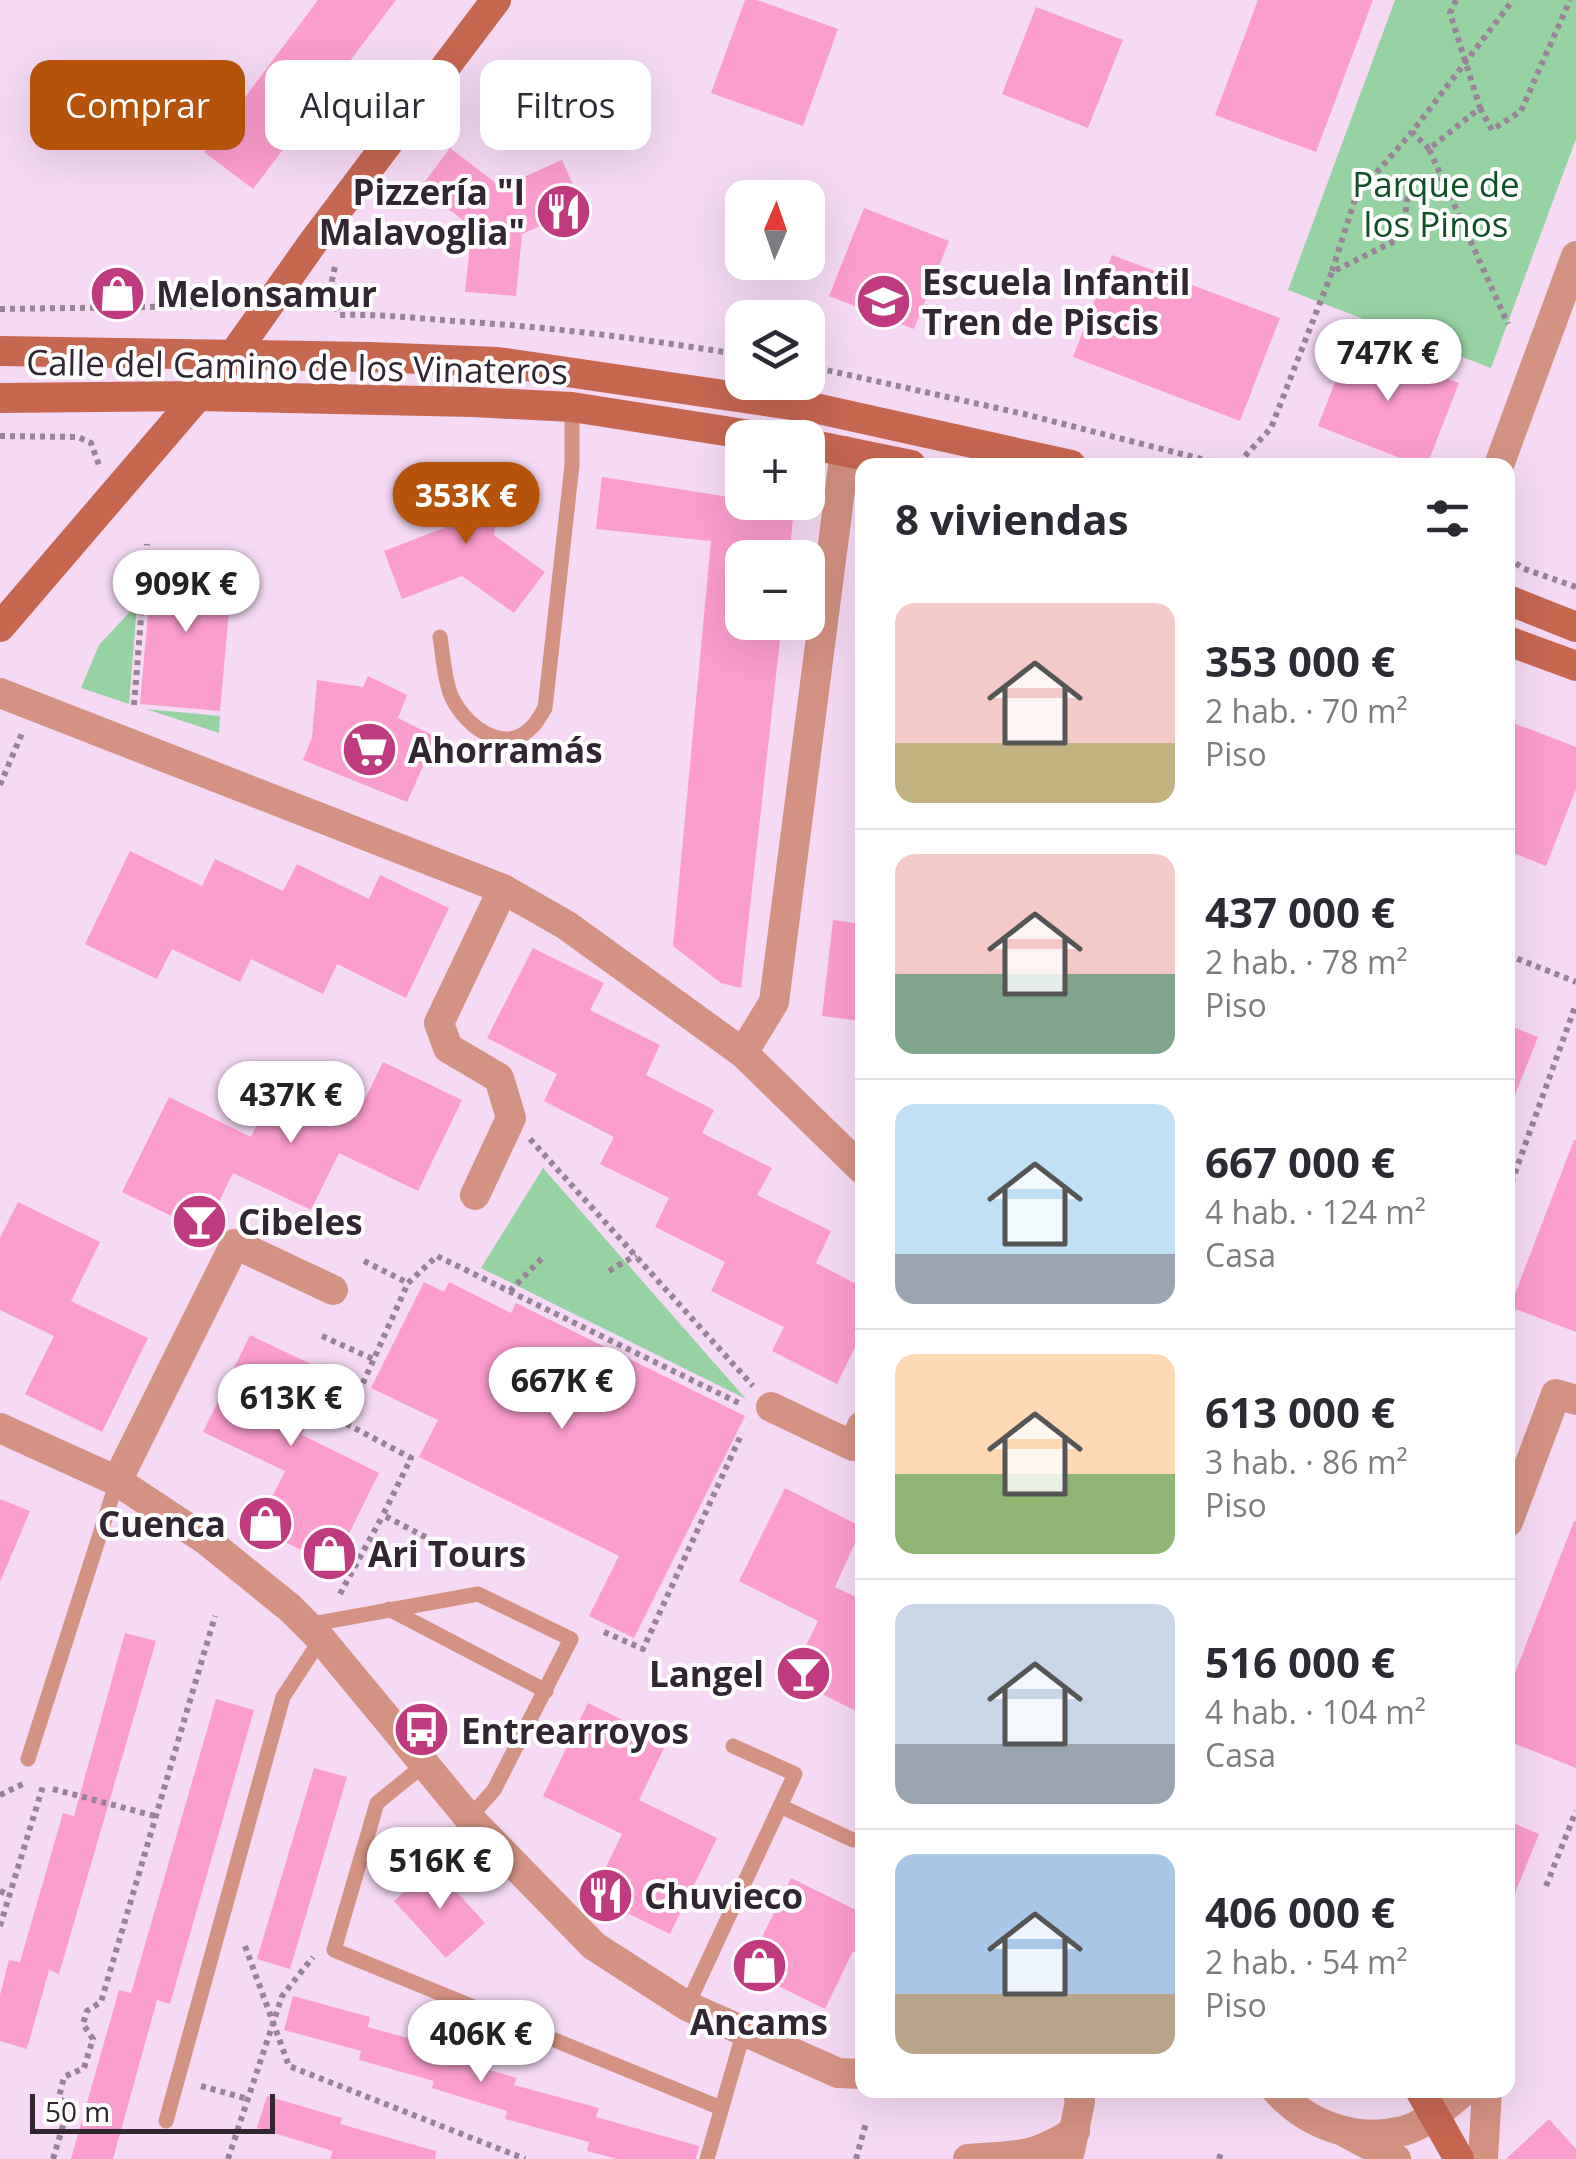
<!DOCTYPE html>
<html lang="es">
<meta charset="utf-8">
<style>
:root{--surface:#fff;--page:#f7f7f7;--text:#2b2b33;--muted:#7c7c81;--line:#e1e1e2;--accent:#b45309}
body{margin:0;font-family:"Open Sans",sans-serif;background:var(--page);color:var(--text);height:100vh;display:flex;flex-direction:column;font-size:38px;white-space:nowrap}
*{box-sizing:border-box;margin:0}
p{font-size:32px;color:var(--muted)}
.icon{flex:none;width:55px;height:55px;fill:none;stroke:currentColor;stroke-width:2;stroke-linecap:round;stroke-linejoin:round}
.map{position:relative;flex:1;overflow:hidden}
.drawer{position:absolute;left:855px;top:458px;width:660px;height:1640px;display:flex;flex-direction:column;background:var(--surface);border-radius:20px;box-shadow:0 10px 40px #0002}
.drawer>*{flex:none}
.top-card{position:absolute;left:30px;top:60px;width:675px;height:90px;display:flex;gap:20px}
.needle{width:65px;rotate:2deg}
.buttons{position:absolute;left:725px;top:180px;display:grid;gap:20px}
.buttons a{display:grid;place-items:center;width:100px;height:100px;border-radius:20px;background:var(--surface);box-shadow:0 10px 40px #0002;font-size:50px}
.scale{position:absolute;left:30px;bottom:25px;width:245px;box-sizing:border-box;padding-left:10px;border:5px solid #312631;border-top:0;font-size:28px;line-height:35px;white-space:nowrap;color:#312631;-webkit-text-stroke:8px #fff;paint-order:stroke}
.price{position:absolute;translate:-50% -85px;padding:0 22px;border-radius:35px;background:#fff;color:#222;font-size:32px;line-height:65px;filter:drop-shadow(0 2px 5px #0008)}
.price::after{content:'';position:absolute;left:50%;top:60px;width:30px;height:22px;margin-left:-15px;background:inherit;clip-path:polygon(0 0,100% 0,50% 100%)}
.price.on{background:var(--accent);color:#fff}
ul{padding:0;list-style:none}
li{display:flex;align-items:center;gap:30px;height:250px;padding:0 40px}
li+li{border-top:2px solid var(--line)}
li span{display:grid;place-items:center;flex:none;width:280px;height:200px;border-radius:20px;color:#555}
li>.icon{margin-inline-start:auto}
span .icon{width:120px;height:120px;fill:#fffc;stroke-width:1}
li b{font-size:42px}
h2{display:flex;justify-content:space-between;align-items:center;height:120px;padding:0 40px;font-size:42px}
.chip{padding:0 35px;border-radius:20px;background:var(--surface);box-shadow:0 10px 40px #0002;font-size:35px;line-height:90px}
.chip.on{background:var(--accent);color:#fff}
.map>svg:first-child{display:block}
.green{fill:#96d3a2}
.building{fill:#fb9dce}
.lines{fill:none;stroke-linecap:round;stroke-linejoin:round}
.path{stroke:#988497;stroke-width:6;stroke-dasharray:5 5;stroke-linecap:butt}
.lane{stroke:#d49282;stroke-width:15}
.street{stroke:#d49282;stroke-width:30}
.secondary{stroke:#c66750;stroke-width:30}
.labels{text-anchor:middle;dominant-baseline:central;stroke-width:8;stroke-linejoin:round;paint-order:stroke}
.park-label{font-size:35px;fill:#115026;stroke:#fff}
.poi-label{font-size:35px;font-weight:bold;fill:#312631;stroke:#fff;text-anchor:start}
.street-label{font-size:35px;fill:#312631;stroke:#fff}
</style>
<div class="map">
<svg width="1576" height="2159" viewBox="0 0 1576 2159">
<rect width="100%" height="100%" fill="#f6daf5"/>
<g class="green">
<path d="M1395,0H1576V139L1491,368L1288,290Z"/>
<path d="M137,604L129,704L81,688L99,645Z"/>
<path d="M146,709L220,716L219,733Z"/>
<path d="M543,1168L746,1399L481,1268Z"/>
</g>
<g class="building">
<path d="M318,0H396L253,189L204,152Z"/>
<path d="M745,0H757L838,29L803,126L711,93Z"/>
<path d="M1258,0H1373L1316,152L1215,115Z"/>
<path d="M1036,7L1123,40L1088,128L1002,94Z"/>
<path d="M450,148L501,187L562,160L583,208L522,234L516,296L465,292L472,227L420,188Z"/>
<path d="M864,208L949,241L914,329L829,296Z"/>
<path d="M1112,255L1280,318L1240,421L1073,357Z"/>
<path d="M1351,341L1459,383L1427,465H1418L1318,426Z"/>
<path d="M452,466L502,473L494,535L545,572L514,613L462,576L402,599L384,551L444,528Z"/>
<path d="M602,477L742,499V502L794,508L789,558H742V622H782L741,988L721,983L673,946L711,541L596,529Z"/>
<path d="M153,558L233,566L220,711L140,704Z"/>
<path d="M368,676L407,695L398,718L436,737L407,802L303,760L312,737L317,680L363,687Z"/>
<path d="M1508,721L1576,747V789L1546,866L1508,851Z"/>
<path d="M130,851L202,886L215,859L283,891L297,864L369,899L380,875L449,908L406,998L337,964L323,994L251,959L240,982L172,949L157,979L85,944Z"/>
<path d="M833,920L862,924V1021L822,1016Z"/>
<path d="M533,948L604,983L590,1010L660,1045L646,1075L714,1110L702,1133L772,1168L757,1195L831,1231L816,1263L862,1287V1333L837,1384L772,1351L784,1327L711,1291L725,1262L655,1227L669,1198L600,1164L614,1137L544,1101L557,1074L487,1038Z"/>
<path d="M1508,1025L1538,1037L1509,1110H1508Z"/>
<path d="M383,1062L462,1100L418,1191L339,1153L311,1210L233,1173L204,1232L122,1192L169,1097L251,1137L278,1081L356,1118Z"/>
<path d="M1574,1140H1576V1332L1510,1307Z"/>
<path d="M18,1202L100,1242L71,1301L148,1338L102,1432L25,1394L54,1336L0,1310V1238Z"/>
<path d="M424,1282L444,1292L449,1282L511,1313L516,1303L745,1416L634,1638L589,1616L619,1556L419,1457L438,1420L371,1388Z"/>
<path d="M250,1335L332,1374L302,1435L379,1473L333,1566L257,1528L285,1471L203,1432Z"/>
<path d="M785,1488L862,1527L835,1587L862,1600V1714L790,1678L818,1621L739,1581Z"/>
<path d="M0,1499L30,1511L0,1582Z"/>
<path d="M1574,1521H1576V1768L1508,1741V1691Z"/>
<path d="M125,1633L156,1641L59,1974L49,1970L27,2049L0,2041V1995L9,1960L20,1962L63,1813L74,1816Z"/>
<path d="M216,1699L254,1710L170,2004L157,2000L113,2159H71L119,1990L131,1993Z"/>
<path d="M588,1703L667,1742L639,1800L717,1838L670,1934L592,1896L622,1834L543,1796Z"/>
<path d="M314,1768L347,1777L290,1969L257,1959Z"/>
<path d="M1508,1821L1539,1834L1508,1910Z"/>
<path d="M433,1866L485,1923L446,1958L394,1901Z"/>
<path d="M791,1878L862,1913V1956L853,1951L825,2009L746,1970Z"/>
<path d="M293,1996L370,2017L368,2027L443,2048L441,2056L517,2078L514,2085L599,2108L596,2117L699,2146L696,2159H617L587,2151L589,2142L505,2119L507,2111L432,2088L434,2081L359,2060L361,2051L284,2030Z"/>
<path d="M267,2096L342,2118L340,2124L436,2151L435,2159H330L333,2151L257,2128Z"/>
<path d="M1549,2119L1576,2149V2159H1506Z"/>
</g>
<g class="lines">
<g class="path">
<path d="M1456,0L1450,13L1480,108L1429,149L1508,324"/>
<path d="M1480,108L1492,130L1521,111L1570,0"/>
<path d="M1429,149L1412,132L1513,0"/>
<path d="M335,267C330,284 330,297 340,315C378,314 416,318 454,321C551,327 647,339 742,355"/>
<path d="M1332,271L1356,196L1412,132"/>
<path d="M0,309L215,306L237,298"/>
<path d="M808,350L820,322"/>
<path d="M808,366L1024,414L1225,465"/>
<path d="M0,436L78,437L91,443L100,468"/>
<path d="M1245,456L1271,428L1332,272L1403,237L1407,199L1442,179"/>
<path d="M1508,557L1522,568L1576,587"/>
<path d="M134,705L147,544"/>
<path d="M0,785L23,731"/>
<path d="M1508,955L1576,982"/>
<path d="M530,1139L753,1386"/>
<path d="M1508,1192L1576,1004"/>
<path d="M364,1261L408,1283"/>
<path d="M609,1271L636,1255"/>
<path d="M510,1291L543,1257"/>
<path d="M322,1336L373,1359"/>
<path d="M479,1565L383,1515L411,1458L345,1423L408,1283L437,1256L743,1405"/>
<path d="M340,1594L383,1515"/>
<path d="M604,1632L643,1649L742,1433"/>
<path d="M53,1789L155,1816"/>
<path d="M0,1795L27,1782"/>
<path d="M1546,1886L1576,1811"/>
<path d="M0,1891L10,1895"/>
<path d="M0,1926L43,1786"/>
<path d="M245,1946L289,2066L525,2159"/>
<path d="M201,2086L248,2099"/>
<path d="M53,2159L68,2109L59,2097L64,2077L84,2068L93,2039L83,2024L87,2011L101,2002L215,1616"/>
<path d="M228,2159L282,1996L313,1957"/>
<path d="M856,2159L866,2123"/>
<path d="M1219,2159L1222,2150"/>
</g>
<g class="lane">
<path d="M440,637C443,655 444,676 450,693C461,722 502,757 531,728C537,723 541,714 545,708L572,465V407"/>
<path d="M389,1609L546,1691"/>
<path d="M307,1625L478,1594L571,1639L494,1790L469,1818"/>
<path d="M28,1759L117,1481"/>
<path d="M425,1764L377,1803L334,1950L721,2108"/>
<path d="M780,1806L853,1840"/>
<path d="M687,2006L795,1774L733,1746"/>
<path d="M166,2121L283,1697L321,1639"/>
<path d="M707,2159L744,2031"/>
</g>
<g class="street">
<path d="M1499,465L1576,256"/>
<path d="M0,693L503,889L566,925L743,1053L862,1169"/>
<path d="M743,1053L774,1002L845,451"/>
<path d="M475,1195L511,1118L499,1078L448,1048L439,1023L503,889"/>
<path d="M771,1407L853,1446L862,1426"/>
<path d="M0,1428L117,1481L206,1540L290,1608L321,1639L469,1818L594,1946L687,2006L838,2073L862,2074"/>
<path d="M117,1481L235,1244L333,1290"/>
<path d="M1508,1522L1556,1394L1576,1400"/>
<path d="M1276,2090C1306,2123 1352,2142 1398,2132C1423,2128 1446,2106 1465,2090"/>
<path d="M1348,2134L1396,2159"/>
<path d="M1070,2151L1080,2101L1077,2090"/>
<path d="M968,2159C1015,2155 1034,2159 1075,2131"/>
<path d="M1483,2159L1487,2090"/>
</g>
<g class="secondary">
<path d="M0,351L370,357L498,362L819,409L1071,465"/>
<path d="M0,398L198,396L472,402L572,407L770,438"/>
<path d="M808,444L911,465"/>
<path d="M1508,600L1576,627"/>
<path d="M0,627L234,354L314,241L496,0"/>
<path d="M1508,641L1576,666"/>
<path d="M1420,2090L1459,2159"/>
</g>
</g>
<defs>
<symbol id="restaurant-disc" viewBox="-11 -11 22 22"><circle r="9.5" fill="#bf3a7e" stroke="#fff"/><path d="M-5-6h1v4h1v-4h1v4h1v-4h1v5L-1.5 .5V6h-2V.5L-5-1ZM5-6V6H3V1.5H1.5Q1.5-4 5-6Z" fill="#fff"/></symbol>
<symbol id="shop-disc" viewBox="-11 -11 22 22"><circle r="9.5" fill="#bf3a7e" stroke="#fff"/><path d="M-5-2.5h2.3a2.7 3.5 0 0 1 5.4 0H5L5.5 6h-11ZM-1.5-2.5h3a1.5 2.3 0 0 0-3 0Z" fill="#fff"/></symbol>
<symbol id="school-disc" viewBox="-11 -11 22 22"><circle r="9.5" fill="#bf3a7e" stroke="#fff"/><path d="M0-5L7-2L0 1L-7-2ZM-4 1L0 2.5L4 1V4Q0 6-4 4Z" fill="#fff"/></symbol>
<symbol id="supermarket-disc" viewBox="-11 -11 22 22"><circle r="9.5" fill="#bf3a7e" stroke="#fff"/><path d="M-6-5.5h2.5l.6 2H6L4.5 2H-2.5L-4.4-4H-6ZM-1.5 3.2a1.3 1.3 0 1 0 .1 0ZM3 3.2a1.3 1.3 0 1 0 .1 0Z" fill="#fff"/></symbol>
<symbol id="bar-disc" viewBox="-11 -11 22 22"><circle r="9.5" fill="#bf3a7e" stroke="#fff"/><path d="M-6-5H6L.8 .8V4.5H3.5V6h-7V4.5H-.8V.8Z" fill="#fff"/></symbol>
<symbol id="bus-disc" viewBox="-11 -11 22 22"><circle r="9.5" fill="#bf3a7e" stroke="#fff"/><path d="M-5-6H5V4H4V6H2V4H-2V6H-4V4H-5ZM-3.5-4V0h7V-4ZM-3.5 1.2v1.5H-2V1.2ZM2 1.2v1.5H3.5V1.2Z" fill="#fff"/></symbol>
</defs>
<g fill-rule="evenodd">
<use href="#restaurant-disc" x="532" y="180" width="63" height="63"/>
<use href="#shop-disc" x="86" y="262" width="63" height="63"/>
<use href="#school-disc" x="852" y="270" width="63" height="63"/>
<use href="#supermarket-disc" x="338" y="718" width="63" height="63"/>
<use href="#bar-disc" x="168" y="1190" width="63" height="63"/>
<use href="#shop-disc" x="234" y="1492" width="63" height="63"/>
<use href="#shop-disc" x="298" y="1522" width="63" height="63"/>
<use href="#bar-disc" x="772" y="1642" width="63" height="63"/>
<use href="#bus-disc" x="390" y="1698" width="63" height="63"/>
<use href="#restaurant-disc" x="574" y="1864" width="63" height="63"/>
<use href="#shop-disc" x="728" y="1934" width="63" height="63"/>
</g>
<g class="labels">
<g class="park-label">
<text x="1436" y="183">Parque de<tspan x="1436" dy="40">los Pinos</tspan></text>
</g>
<g class="poi-label">
<text x="525" y="191" text-anchor="end">Pizzería "I<tspan x="525" dy="40">Malavoglia"</tspan></text>
<text x="922" y="281">Escuela Infantil<tspan x="922" dy="40">Tren de Piscis</tspan></text>
<text x="156" y="293">Melonsamur</text>
<text x="408" y="749">Ahorramás</text>
<text x="238" y="1221">Cibeles</text>
<text x="226" y="1523" text-anchor="end">Cuenca</text>
<text x="368" y="1553">Ari Tours</text>
<text x="764" y="1673" text-anchor="end">Langel</text>
<text x="461" y="1730">Entrearroyos</text>
<text x="644" y="1895">Chuvieco</text>
<text x="759" y="2021" text-anchor="middle">Ancams</text>
</g>
<g class="street-label">
<text transform="translate(297 366) rotate(1)">Calle del Camino de los Vinateros</text>
</g>
</g>
</svg>
<div class="buttons">
<a><svg class="needle" viewBox="-14 -14 28 28"><path d="M0-13l5 13h-10z" fill="#e53935"/><path d="M0 13l5-13h-10z" fill="#7c7c81"/></svg></a>
<a><svg class="icon" aria-label="layers" viewBox="0 0 24 24"><path d="M12 4l9 5-9 5-9-5zM3 14l9 5 9-5"/></svg></a>
<a>+</a>
<a>−</a>
</div>
<div class="scale">50 m</div>
<b class="price" style="left:1388px;top:404px">747K €</b>
<b class="price on" style="left:466px;top:547px">353K €</b>
<b class="price" style="left:186px;top:635px">909K €</b>
<b class="price" style="left:291px;top:1146px">437K €</b>
<b class="price" style="left:562px;top:1432px">667K €</b>
<b class="price" style="left:291px;top:1449px">613K €</b>
<b class="price" style="left:440px;top:1912px">516K €</b>
<b class="price" style="left:481px;top:2085px">406K €</b>
<div class="top-card">
<a class="chip on">Comprar</a>
<a class="chip">Alquilar</a>
<a class="chip">Filtros</a>
</div>
<section class="drawer">
<h2>8 viviendas<svg class="icon" aria-label="filters" viewBox="0 0 24 24"><path d="M4 7h16M4 17h16"/><circle cx="9" cy="7" r="2"/><circle cx="15" cy="17" r="2"/></svg></h2>
<ul>
<li><span style="background:linear-gradient(#f6c9c9 70%,#c2b280 0)"><svg class="icon" aria-label="home" viewBox="0 0 24 24"><path d="M3 11l9-7 9 7M6 9v11h12V9"/></svg></span><div><b>353 000 €</b><p>2 hab. · 70 m²</p><p>Piso</p></div></li>
<li><span style="background:linear-gradient(#f6c9c9 60%,#7fa58c 0)"><svg class="icon" aria-label="home" viewBox="0 0 24 24"><path d="M3 11l9-7 9 7M6 9v11h12V9"/></svg></span><div><b>437 000 €</b><p>2 hab. · 78 m²</p><p>Piso</p></div></li>
<li><span style="background:linear-gradient(#bfe0f5 75%,#9aa5b1 0)"><svg class="icon" aria-label="home" viewBox="0 0 24 24"><path d="M3 11l9-7 9 7M6 9v11h12V9"/></svg></span><div><b>667 000 €</b><p>4 hab. · 124 m²</p><p>Casa</p></div></li>
<li><span style="background:linear-gradient(#ffd9b3 60%,#8fb573 0)"><svg class="icon" aria-label="home" viewBox="0 0 24 24"><path d="M3 11l9-7 9 7M6 9v11h12V9"/></svg></span><div><b>613 000 €</b><p>3 hab. · 86 m²</p><p>Piso</p></div></li>
<li><span style="background:linear-gradient(#c9d6e8 70%,#9aa5b1 0)"><svg class="icon" aria-label="home" viewBox="0 0 24 24"><path d="M3 11l9-7 9 7M6 9v11h12V9"/></svg></span><div><b>516 000 €</b><p>4 hab. · 104 m²</p><p>Casa</p></div></li>
<li><span style="background:linear-gradient(#a9c7e8 70%,#b9a48a 0)"><svg class="icon" aria-label="home" viewBox="0 0 24 24"><path d="M3 11l9-7 9 7M6 9v11h12V9"/></svg></span><div><b>406 000 €</b><p>2 hab. · 54 m²</p><p>Piso</p></div></li>
</ul>
</section>
</div>
